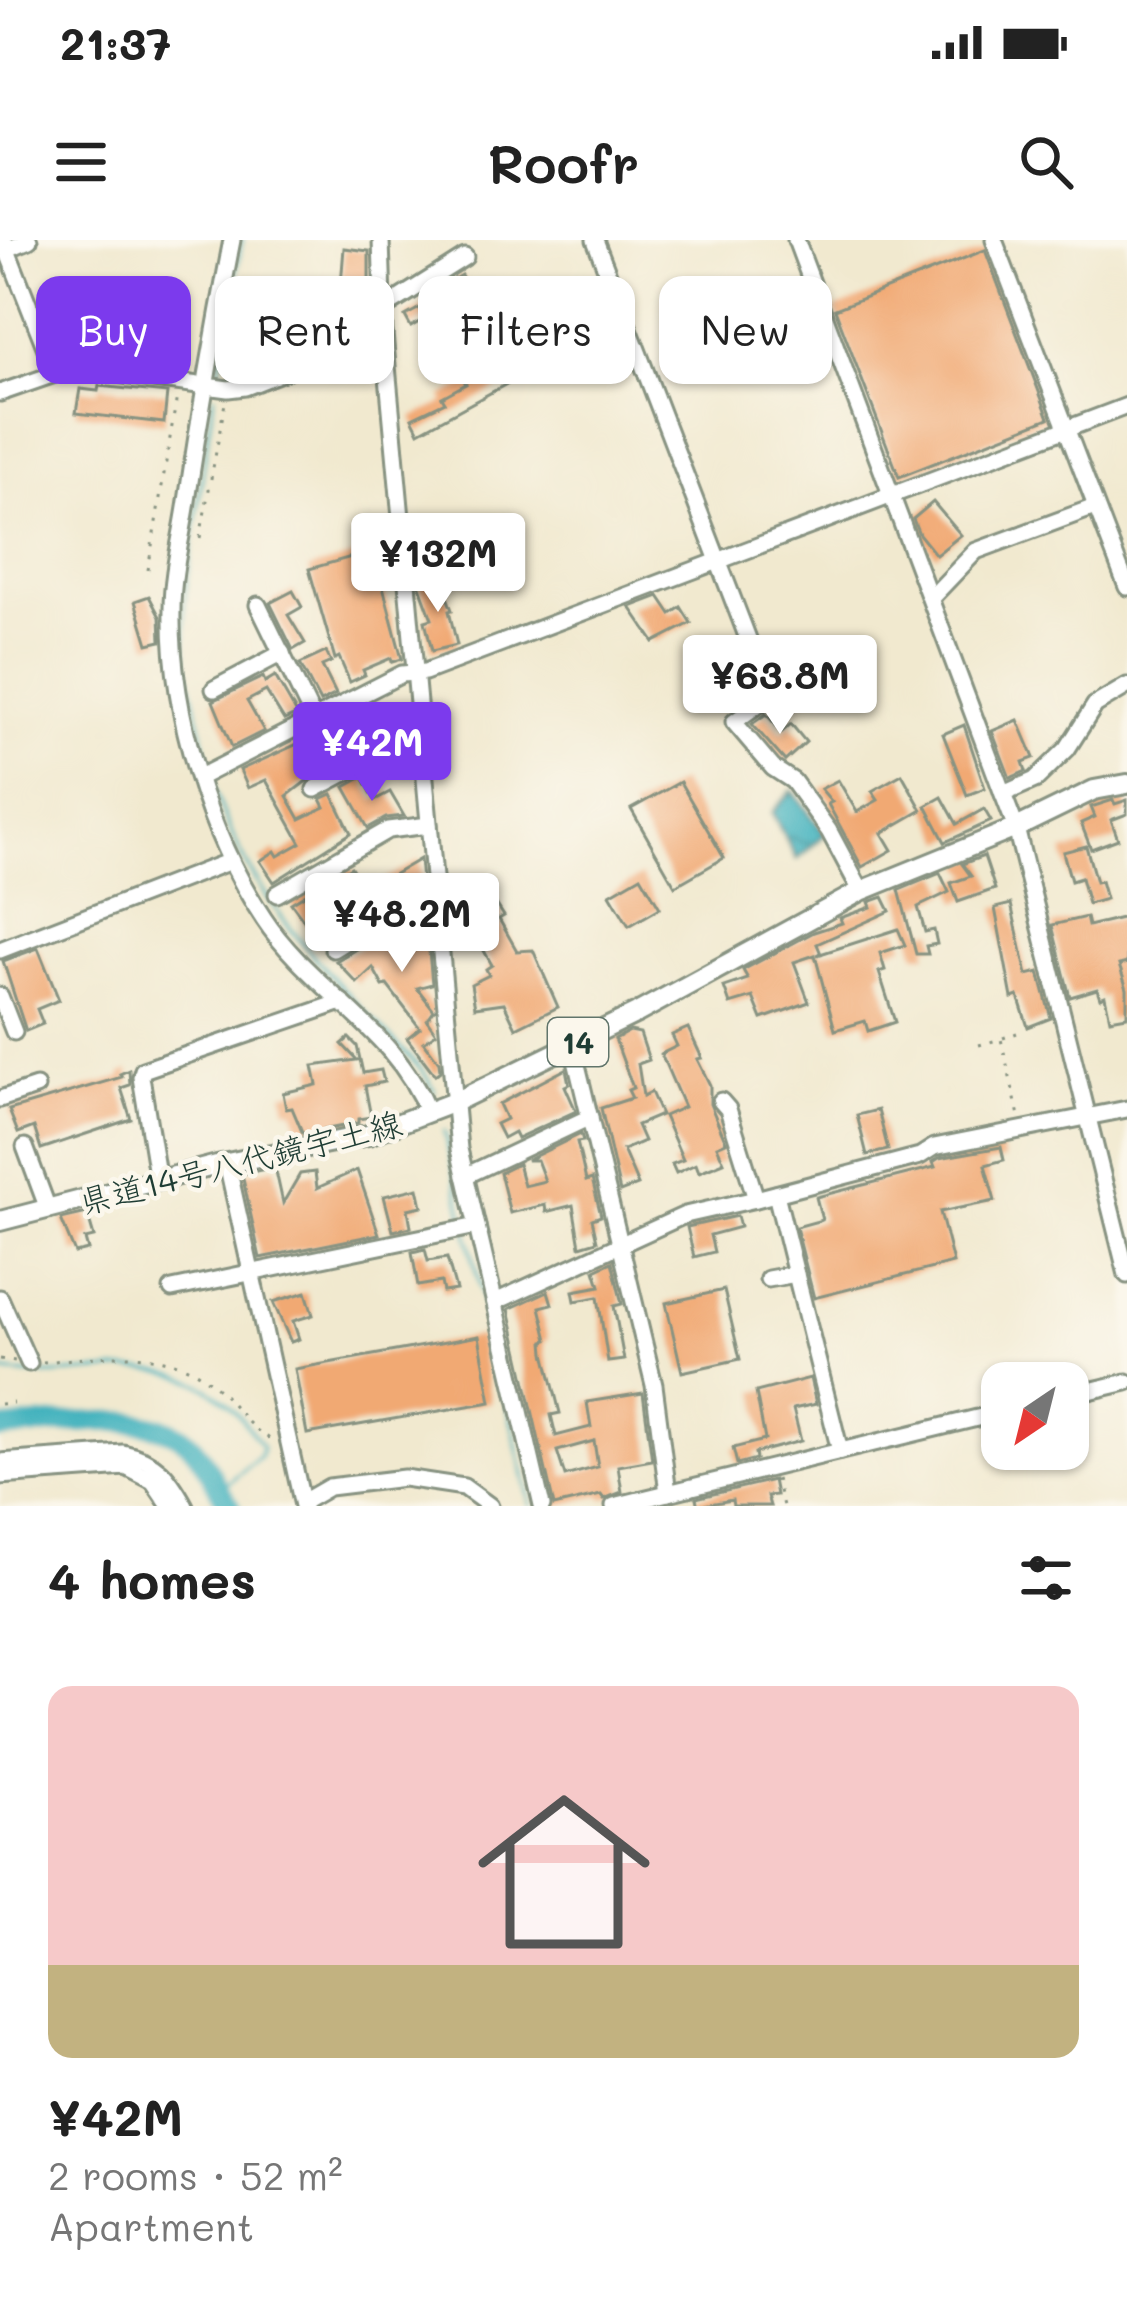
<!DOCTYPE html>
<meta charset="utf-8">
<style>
:root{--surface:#fff;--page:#f6f6f6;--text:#222;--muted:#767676;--accent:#7c3aed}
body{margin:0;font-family:Mali,"Klee One",sans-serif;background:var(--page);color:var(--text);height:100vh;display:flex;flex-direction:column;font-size:45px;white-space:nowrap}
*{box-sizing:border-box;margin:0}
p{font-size:39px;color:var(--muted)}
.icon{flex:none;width:66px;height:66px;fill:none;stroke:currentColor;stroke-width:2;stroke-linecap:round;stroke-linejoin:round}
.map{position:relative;height:1266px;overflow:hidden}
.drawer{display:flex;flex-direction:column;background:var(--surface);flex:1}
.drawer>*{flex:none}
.hud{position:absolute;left:36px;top:36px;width:1056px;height:108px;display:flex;gap:24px}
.needle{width:78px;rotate:215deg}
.buttons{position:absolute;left:981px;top:1122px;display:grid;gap:24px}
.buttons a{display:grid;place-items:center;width:108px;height:108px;border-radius:24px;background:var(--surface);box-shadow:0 3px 9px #0004;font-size:60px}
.price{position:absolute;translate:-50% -102px;padding:0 27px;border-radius:12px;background:#fff;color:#222;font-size:39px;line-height:78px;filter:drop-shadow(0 3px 6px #0008)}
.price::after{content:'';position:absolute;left:50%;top:72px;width:36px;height:27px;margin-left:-18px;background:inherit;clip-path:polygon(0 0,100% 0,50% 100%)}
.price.on{background:var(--accent);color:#fff}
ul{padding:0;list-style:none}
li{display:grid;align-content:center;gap:24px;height:636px;padding:0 48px}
li span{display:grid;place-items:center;height:372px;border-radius:24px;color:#555}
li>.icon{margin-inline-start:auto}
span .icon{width:216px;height:216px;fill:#fffc;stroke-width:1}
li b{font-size:51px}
h2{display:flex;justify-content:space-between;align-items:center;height:144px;padding:0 48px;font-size:51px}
.tag{padding:0 42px;border-radius:24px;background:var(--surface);box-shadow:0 3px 9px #0004;font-size:42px;line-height:108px}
.tag.on{background:var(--accent);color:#fff}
.status{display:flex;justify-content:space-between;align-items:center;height:84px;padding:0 60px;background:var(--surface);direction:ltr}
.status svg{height:33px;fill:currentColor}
header{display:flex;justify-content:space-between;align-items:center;height:156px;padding:0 48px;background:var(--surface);font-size:54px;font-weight:600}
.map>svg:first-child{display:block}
.water{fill:url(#water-ripples);stroke:#317879;stroke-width:3}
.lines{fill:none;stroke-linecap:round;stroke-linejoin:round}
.stream{stroke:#43b2be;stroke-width:3}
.river{stroke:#43b2be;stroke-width:21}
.building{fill:#f1a973;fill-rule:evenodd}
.minor-casing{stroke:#889382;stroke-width:21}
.major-casing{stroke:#889382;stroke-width:24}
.path{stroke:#889382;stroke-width:3;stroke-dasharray:3 9;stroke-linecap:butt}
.minor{stroke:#fff;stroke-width:15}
.major{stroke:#fff;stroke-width:18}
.labels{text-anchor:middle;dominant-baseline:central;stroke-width:9;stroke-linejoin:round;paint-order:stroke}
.shield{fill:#fbf7ec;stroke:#61756b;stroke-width:3}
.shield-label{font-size:30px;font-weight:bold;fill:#1f3d34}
.street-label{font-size:33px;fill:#1f3d34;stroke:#fbf7ec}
</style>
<div class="status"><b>21:37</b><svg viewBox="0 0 49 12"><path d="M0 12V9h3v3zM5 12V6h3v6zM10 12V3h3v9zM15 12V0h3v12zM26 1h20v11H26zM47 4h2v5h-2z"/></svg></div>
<header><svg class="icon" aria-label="menu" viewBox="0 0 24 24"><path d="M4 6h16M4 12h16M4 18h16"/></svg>Roofr<svg class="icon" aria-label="search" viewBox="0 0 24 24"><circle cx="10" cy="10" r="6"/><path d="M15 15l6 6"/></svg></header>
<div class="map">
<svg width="1127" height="1266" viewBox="0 0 1127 1266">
<defs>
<pattern id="water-ripples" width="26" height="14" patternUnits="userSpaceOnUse" patternTransform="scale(3)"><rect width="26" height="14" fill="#43b2be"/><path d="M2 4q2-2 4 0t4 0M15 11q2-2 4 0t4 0" fill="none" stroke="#37929b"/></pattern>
</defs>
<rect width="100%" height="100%" fill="#fbf7ec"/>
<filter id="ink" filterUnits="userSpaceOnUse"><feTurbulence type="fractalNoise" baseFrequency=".00833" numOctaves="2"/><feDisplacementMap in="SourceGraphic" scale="24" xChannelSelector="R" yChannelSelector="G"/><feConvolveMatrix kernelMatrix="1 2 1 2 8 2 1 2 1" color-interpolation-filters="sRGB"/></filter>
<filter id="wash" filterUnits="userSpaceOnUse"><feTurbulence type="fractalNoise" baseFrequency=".004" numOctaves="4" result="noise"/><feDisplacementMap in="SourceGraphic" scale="48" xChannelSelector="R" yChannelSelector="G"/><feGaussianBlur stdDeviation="2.7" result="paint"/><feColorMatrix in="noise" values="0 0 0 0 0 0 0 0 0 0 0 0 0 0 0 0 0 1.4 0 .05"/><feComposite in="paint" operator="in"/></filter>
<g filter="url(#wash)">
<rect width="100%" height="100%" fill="#f1e9cf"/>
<path class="water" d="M792,550L825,594L797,619L772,573Z"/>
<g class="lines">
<g class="stream">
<path d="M217,140L242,0"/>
<path d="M209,525L186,422L184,364L214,155"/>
<path d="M212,540C247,665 336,739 422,830L435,851"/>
<path d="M444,891L465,982"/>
<path d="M467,992L531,1266"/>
<path d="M0,1131C77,1146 160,1103 226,1162C240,1174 251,1192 262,1206L260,1216L219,1250"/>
</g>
<path class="river" d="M0,1189C51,1186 148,1167 188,1202C206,1218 215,1247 230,1266"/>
</g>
<g id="blocks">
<g class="building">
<path d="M344,8L369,11V60L340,57Z"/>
<path d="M985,10L1049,178L899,237L835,69Z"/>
<path d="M461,35L471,50L411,87L405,76L427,64L423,58Z"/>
<path d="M508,87L532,130L419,192L412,178L445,162L442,157L466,144L452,118Z"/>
<path d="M99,146L167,153L164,183L76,173L80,149L98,151Z"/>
<path d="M933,262L961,295L936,315L919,294L913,279Z"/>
<path d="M383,308L392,340L382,343L402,419L392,422L391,418L363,430L365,435L350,442L339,417L335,419L309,329Z"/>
<path d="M439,336L452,370L449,371L457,405L432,411L425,381L432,379L419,344Z"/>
<path d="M293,351L302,367L288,375L305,403L293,410L270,363Z"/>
<path d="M149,356L160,377L161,401L148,404L135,361Z"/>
<path d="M659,356L671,374L681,367L691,383L654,402L630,367Z"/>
<path d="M326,412L331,422L322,426L336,454L320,462L300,424Z"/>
<path d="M275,436L297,474L284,480L266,451L247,461L264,491L232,507L213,461L263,437L265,442Z"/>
<path d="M766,474L782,492L791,484L806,502L785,521L752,484Z"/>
<path d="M1018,480L1034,518L1023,522L1026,531L1010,538L992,491Z"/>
<path d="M964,485L985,548L967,555L943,494Z"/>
<path d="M302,502L304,505L309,502L315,512L303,519L313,536L287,556L300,579L325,567L321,559L332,554L351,593L274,642L260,621L275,611L278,616L301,603L266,540L248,548L240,530Z"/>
<path d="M902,534L922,570L882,593L892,610L862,627L828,564L832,562L821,549L838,540L857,572L878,560L872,551Z"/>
<path d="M363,537L375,560L390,552L404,576L386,578L368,588L345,547Z"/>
<path d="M680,542L724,618L675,646L631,569Z"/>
<path d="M942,557L957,584L984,569L991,581L945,602L926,566Z"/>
<path d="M1113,560L1115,564L1127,560V574L1111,580L1118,599L1091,609L1081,583L1095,577L1091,567Z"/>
<path d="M1086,606L1096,642L1101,641L1106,659L1088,664L1081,638L1071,641L1063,612Z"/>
<path d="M984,616L995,649L958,662L951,643L971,636L962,624Z"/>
<path d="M420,619L422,641L333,692L321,704L291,663L351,627L366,651Z"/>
<path d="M940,633L949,652L918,667L925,692L934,690L937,704L926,706L928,714H916L899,650Z"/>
<path d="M641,636L660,668L629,686L610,654Z"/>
<path d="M470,647L483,661L491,656L504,676L499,679L517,711L533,710L558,767L516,788L504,763L475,767L471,744L489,735L486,729L492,725L478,700L481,698L463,670L460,672L452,663Z"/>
<path d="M883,657L890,671L817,704L821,714L817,715L898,689L905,705L880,713L885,730L879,732L895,782L868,791L865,781L835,790L815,715L794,722L809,762L762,779L753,757L730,764L724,747L748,739L743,730L814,692L842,683L840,678L871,667L869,662Z"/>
<path d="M1011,664L1027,735L1039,732L1051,778L1028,787L1018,756L1012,758L995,668Z"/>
<path d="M425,667L432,744L417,748L434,770L427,780L436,793L424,802L439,822L440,831L435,835L407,798L420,788L387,745L383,746L373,728L357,743L336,721L371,700L374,704L379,702Z"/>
<path d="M1086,677L1088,686L1126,677L1127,723L1119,725L1127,749V776L1110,779L1105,756L1100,758L1097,749L1070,757L1052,685Z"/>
<path d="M38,708L59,760L37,769L43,784L26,791L3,721Z"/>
<path d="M688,788L702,818L697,819L710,845V864L726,902L717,906L724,922L699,932L696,924L676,933L672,924L683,920L664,876L684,867L661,814L677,806L672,795Z"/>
<path d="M630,791L640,793L649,820L638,824L643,856L651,852L661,875L637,885L644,901L623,910L638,945L620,952L601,868L632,858L628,850L633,848L615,799Z"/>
<path d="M349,798L357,806L363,833L381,830L384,842L365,846L371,877L358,879V883L303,894L292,868L286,869L283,853L317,845L313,826L357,820L342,804Z"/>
<path d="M566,829L569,844L565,846L576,871L517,898L514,892L503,898L496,884L506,879L499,864Z"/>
<path d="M129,830L130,845L121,848L131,879L41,909L34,887L18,893L9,870L122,837L120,834Z"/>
<path d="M878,870L888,910L867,915L857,875Z"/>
<path d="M581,894L583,901L577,902L582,923L586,941L592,939L601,976L592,979L597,1001L580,1006L573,965L546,972L545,965L510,973L500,933L518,924L524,946L545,941L537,920H527Z"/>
<path d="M1001,907L1004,920L985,925L995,961L940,972L953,1023L814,1058L796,987L822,980L816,957L935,927L933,922L939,918Z"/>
<path d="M275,927L283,963L300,934L315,932L317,948L357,930L379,994L260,1018L242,934Z"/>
<path d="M418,948L422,966L408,969L411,987L393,991L384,956Z"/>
<path d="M87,973L94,997L85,999L88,1010L75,1013L61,979Z"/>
<path d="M737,976L740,987L710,995L714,1012L694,1017L687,987Z"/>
<path d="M425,1009L428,1021L447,1018L456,1050L443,1052L441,1042L418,1046L412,1012Z"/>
<path d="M612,1022L622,1064L614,1066L624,1120L608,1122L598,1057L575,1061L573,1051L600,1046L595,1030Z"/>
<path d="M724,1050L740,1119L682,1132L666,1063Z"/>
<path d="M548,1051L552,1064L540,1067L548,1100L544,1101L545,1113L560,1173L551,1175L556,1196L591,1187L587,1162L643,1153L652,1220L618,1226L622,1252L604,1259L601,1255L554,1266L509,1069ZM594,1201L598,1227L565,1236L557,1211Z"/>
<path d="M306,1052L313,1075L293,1081L299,1099L291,1102L273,1062Z"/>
<path d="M479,1096L491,1162L307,1194L295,1129Z"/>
<path d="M810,1138L816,1164L793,1169L801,1201L755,1213L756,1219L737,1224L733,1208L765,1200L756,1152Z"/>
<path d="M773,1240L776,1255L767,1256L770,1266H733L732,1260L698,1266L696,1258Z"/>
</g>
</g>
</g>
<g filter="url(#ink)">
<use href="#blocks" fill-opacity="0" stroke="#889382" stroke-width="3"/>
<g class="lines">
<defs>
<g id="minor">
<path d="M3,0L55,132"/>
<path d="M232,0C215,87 200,173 187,261C182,296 172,333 172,369C170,471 208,595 264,679C310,749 398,792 428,873"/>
<path d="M381,0L384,93L459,909L542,1266"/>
<path d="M595,0L770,456L734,482L773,528L793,541L829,591L861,651"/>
<path d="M796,0L1003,554"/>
<path d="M994,0L1127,347"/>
<path d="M7,9L29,0"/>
<path d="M384,68L465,17"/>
<path d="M0,153L72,128L228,149L245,147L384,93"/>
<path d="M931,358L976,311L1095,267"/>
<path d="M258,365L314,480"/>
<path d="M1127,446L1095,465L1067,509L1035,540L1003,554L1016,588L1127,1035"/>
<path d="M214,449L282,413"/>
<path d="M200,537L402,434L425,432L1127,166"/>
<path d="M315,549L421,493"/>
<path d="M277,654L388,590L429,585"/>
<path d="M333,709L435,647"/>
<path d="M0,710L228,622"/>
<path d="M0,756L14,792"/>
<path d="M572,804L654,1145L668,1253"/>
<path d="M0,859L36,847"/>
<path d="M721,861L728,869L756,959L920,916L934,907L1127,869"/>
<path d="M25,907L48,969"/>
<path d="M227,923L303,1266"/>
<path d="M465,936L590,877"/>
<path d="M158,941L141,837L143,830L342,762"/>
<path d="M776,954L840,1211"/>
<path d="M768,1039L796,1034"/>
<path d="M172,1049L477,986"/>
<path d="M0,1058L29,1123"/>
<path d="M495,1062L685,975L756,959"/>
<path d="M1068,1156L1127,1142"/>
<path d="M0,1222L123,1213C157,1220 169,1237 185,1266"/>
<path d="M0,1236L126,1227L153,1241L170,1266"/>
<path d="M303,1262L329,1247L404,1238L464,1247L490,1266"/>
<path d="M614,1266L1002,1172"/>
</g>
<path id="major" d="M0,981L217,925L368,895L457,861L637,773L861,651L1016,588L1094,550L1127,544"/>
</defs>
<use href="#minor" class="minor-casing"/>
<use href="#major" class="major-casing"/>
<g class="path">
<path d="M184,95L188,115L186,129"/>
<path d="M200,298L225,163"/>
<path d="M148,330L177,156"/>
<path d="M1003,798L1017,793"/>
<path d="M979,805L1001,799L1019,876"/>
<path d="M0,1119L15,1121"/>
<path d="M43,1122C101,1117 170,1103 217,1148C236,1166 249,1190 273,1200"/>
<path d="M0,1164L13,1163"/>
<path d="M776,1239L783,1266"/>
</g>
<use href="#minor" class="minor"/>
<use href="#major" class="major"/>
</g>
</g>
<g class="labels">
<rect class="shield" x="548" y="778" width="60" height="48" rx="9"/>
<g class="shield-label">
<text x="578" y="802">14</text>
</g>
<g class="street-label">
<text transform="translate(240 921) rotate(-14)">県道14号八代鏡宇土線</text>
</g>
</g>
</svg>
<div class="buttons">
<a><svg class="needle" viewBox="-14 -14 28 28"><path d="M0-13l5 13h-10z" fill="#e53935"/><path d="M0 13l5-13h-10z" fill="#767676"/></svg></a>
</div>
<b class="price" style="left:438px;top:375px">¥132M</b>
<b class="price" style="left:780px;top:497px">¥63.8M</b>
<b class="price on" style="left:372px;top:564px">¥42M</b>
<b class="price" style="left:402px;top:735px">¥48.2M</b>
<div class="hud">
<a class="tag on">Buy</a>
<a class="tag">Rent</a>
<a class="tag">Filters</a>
<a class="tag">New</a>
</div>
</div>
<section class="drawer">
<h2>4 homes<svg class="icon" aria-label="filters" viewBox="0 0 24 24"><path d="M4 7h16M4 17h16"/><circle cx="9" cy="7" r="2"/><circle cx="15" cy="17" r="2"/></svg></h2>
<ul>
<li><span style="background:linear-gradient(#f6c9c9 75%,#c2b280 0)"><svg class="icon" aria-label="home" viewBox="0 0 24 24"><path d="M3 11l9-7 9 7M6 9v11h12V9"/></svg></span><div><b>¥42M</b><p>2 rooms · 52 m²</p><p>Apartment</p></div></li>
</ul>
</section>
